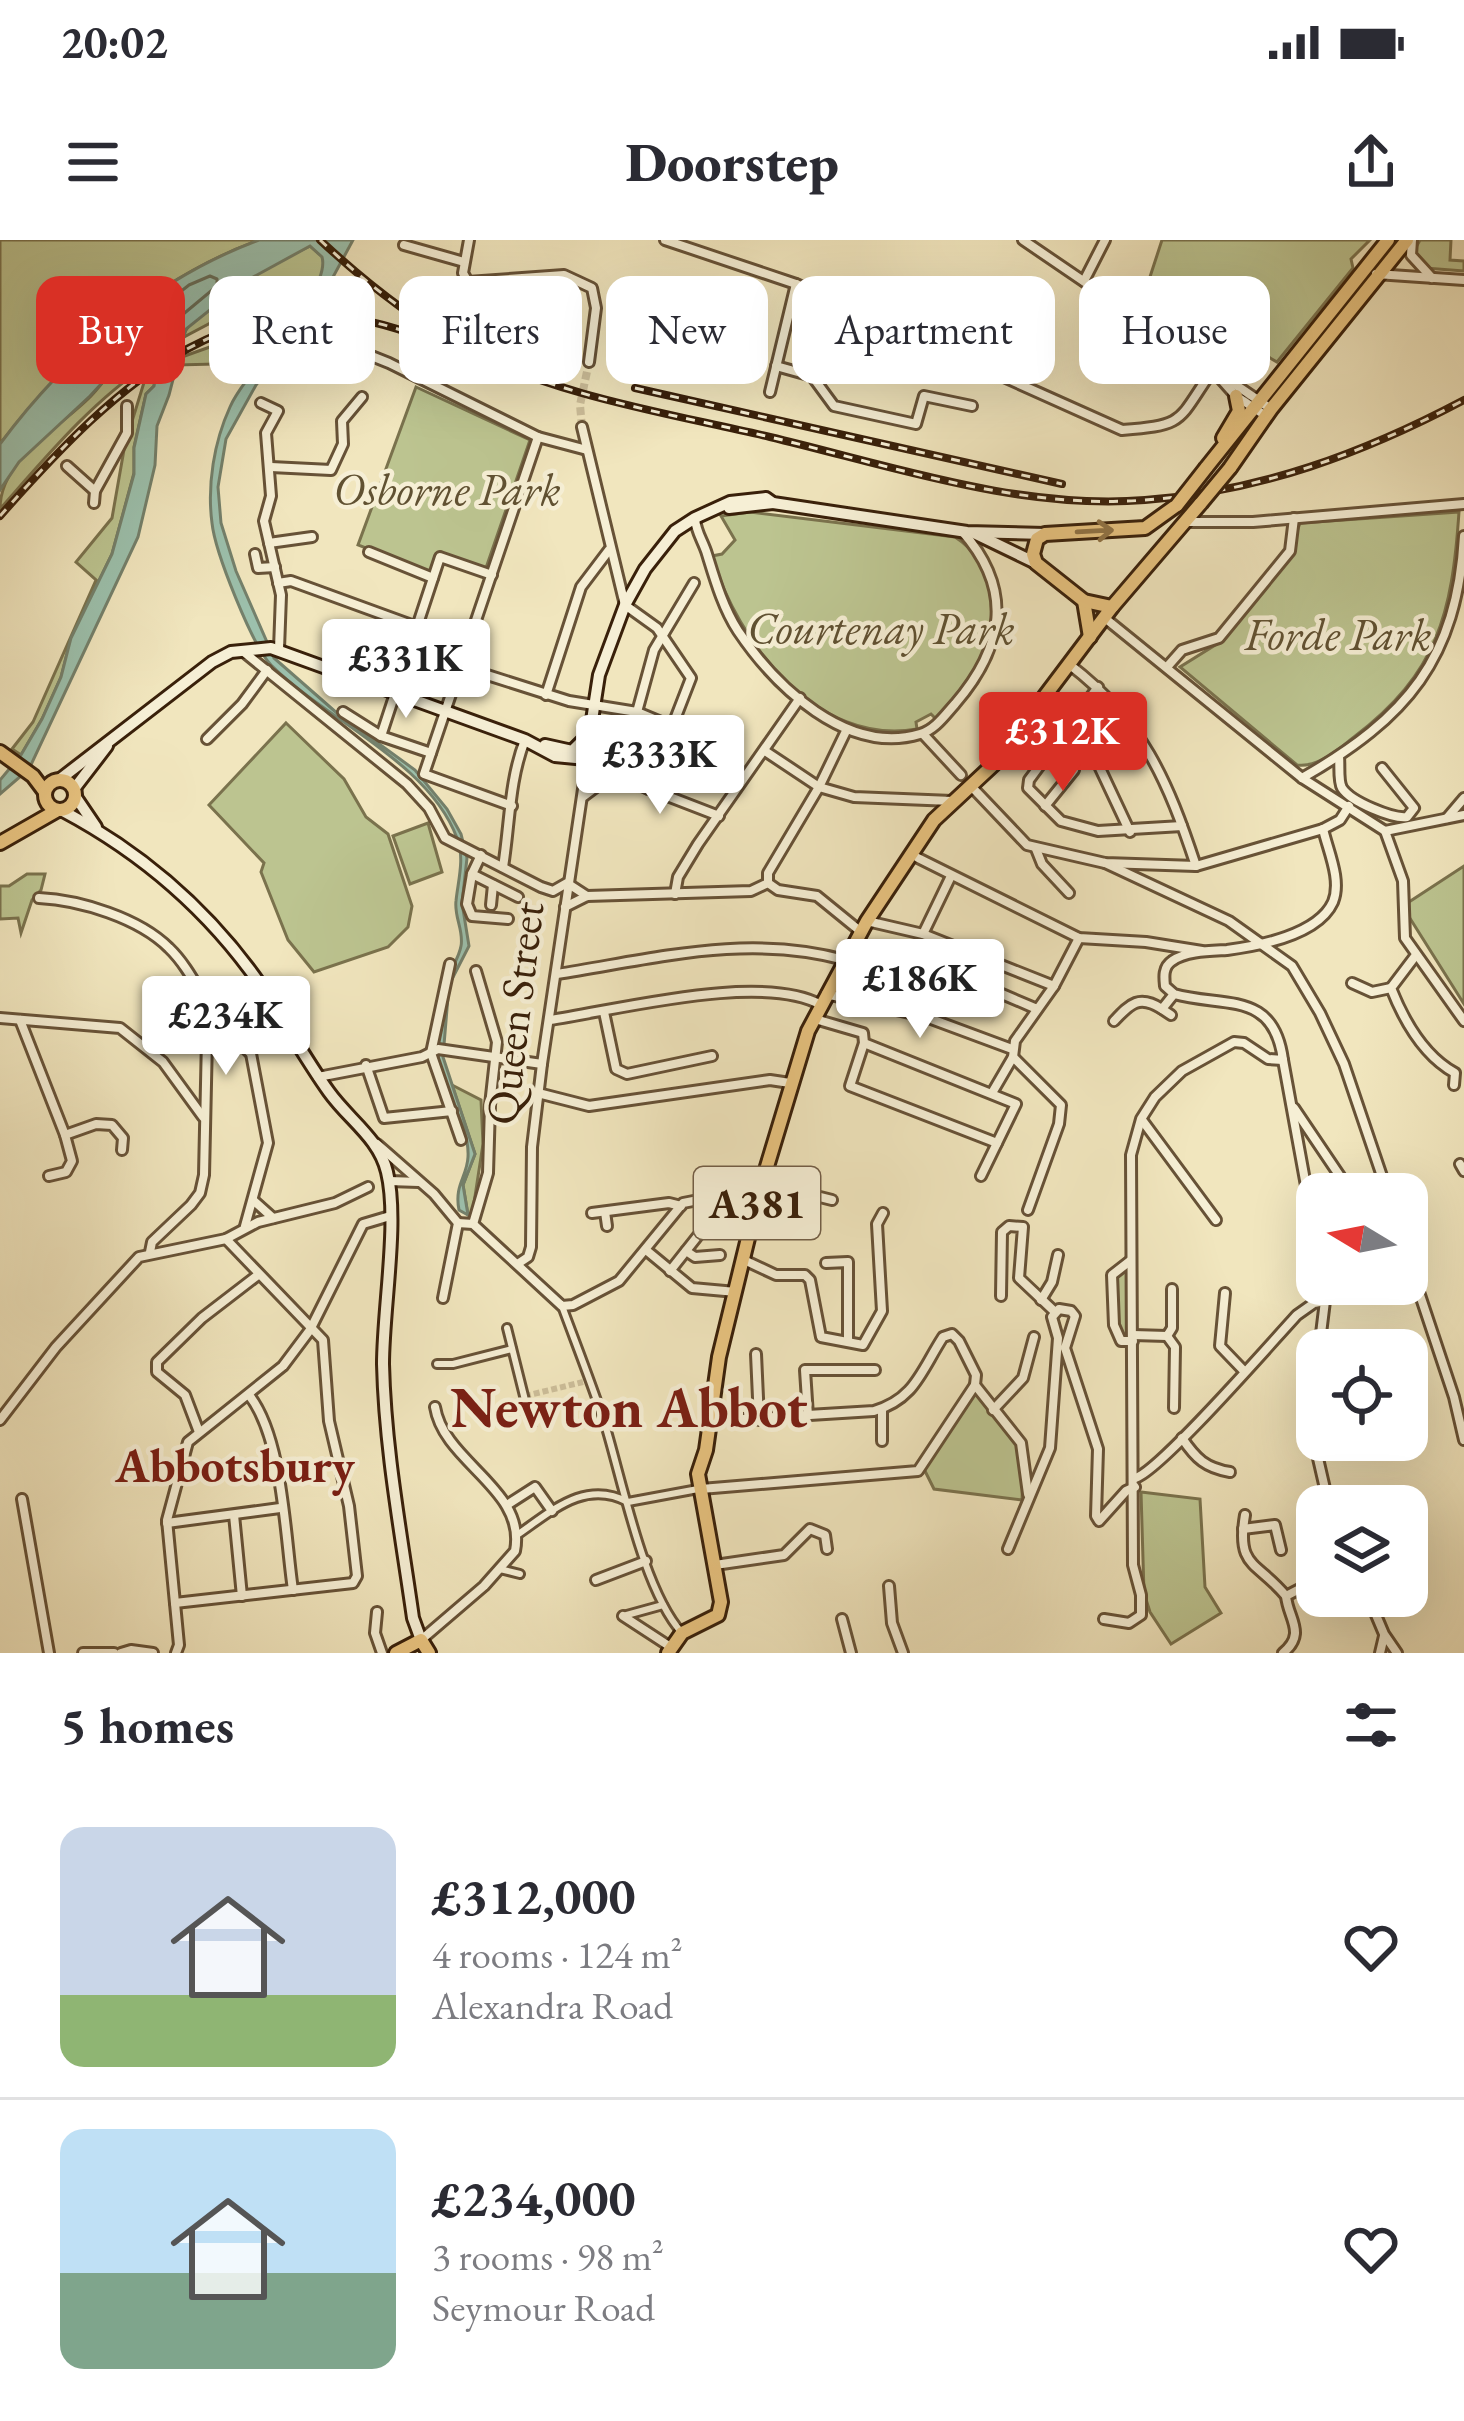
<!DOCTYPE html>
<meta charset="utf-8">
<style>
:root{--surface:#fff;--page:#f7f7f7;--text:#2b2b33;--muted:#7c7c81;--line:#e1e1e2;--accent:#d93025}
body{margin:0;font-family:"EB Garamond",serif;background:var(--page);color:var(--text);height:100vh;display:flex;flex-direction:column;font-size:45px;white-space:nowrap}
*{box-sizing:border-box;margin:0}
p{font-size:39px;color:var(--muted)}
.icon{flex:none;width:66px;height:66px;fill:none;stroke:currentColor;stroke-width:2;stroke-linecap:round;stroke-linejoin:round}
.map{position:relative;height:1413px;overflow:hidden}
.side{display:flex;flex-direction:column;background:var(--surface);flex:1}
.side>*{flex:none}
.hud{position:absolute;left:36px;top:36px;width:1392px;height:108px;display:flex;gap:24px}
.needle{width:78px;rotate:280deg}
.controls{position:absolute;left:1296px;top:933px;display:grid;gap:24px}
.controls a{display:grid;place-items:center;width:132px;height:132px;border-radius:24px;background:var(--surface);box-shadow:0 12px 48px #0002;font-size:60px}
.price{position:absolute;translate:-50% -102px;padding:0 27px;border-radius:12px;background:#fff;color:#222;font-size:39px;line-height:78px;filter:drop-shadow(0 3px 6px #0008)}
.price::after{content:'';position:absolute;left:50%;top:72px;width:36px;height:27px;margin-left:-18px;background:inherit;clip-path:polygon(0 0,100% 0,50% 100%)}
.price.active{background:var(--accent);color:#fff}
ul{padding:0;list-style:none}
li{display:flex;align-items:center;gap:36px;height:300px;padding:0 60px}
li+li{border-top:3px solid var(--line)}
li span{display:grid;place-items:center;flex:none;width:336px;height:240px;border-radius:24px;color:#555}
li>.icon{margin-inline-start:auto}
span .icon{width:144px;height:144px;fill:#fffc;stroke-width:1}
li b{font-size:51px}
h2{display:flex;justify-content:space-between;align-items:center;height:144px;padding:0 60px;font-size:51px}
.chip{padding:0 42px;border-radius:24px;background:var(--surface);box-shadow:0 12px 48px #0002;font-size:42px;line-height:108px}
.chip.active{background:var(--accent);color:#fff}
.status{display:flex;justify-content:space-between;align-items:center;height:84px;padding:0 60px;background:var(--surface);direction:ltr}
.status svg{height:33px;fill:currentColor}
header{display:flex;justify-content:space-between;align-items:center;height:156px;padding:0 60px;background:var(--surface);font-size:54px;font-weight:800}
.map>svg:first-child{display:block}
.green{fill:#bcc490;stroke:#7a724d;stroke-width:3}
.water{fill:#9cc0ac;stroke:#74806b;stroke-width:3}
.lines{fill:none;stroke-linecap:round;stroke-linejoin:round}
.shore{stroke:#6a705b;stroke-width:3}
.pedestrian-tunnel{stroke:#ccbe9a;stroke-width:6;stroke-dasharray:6 3;stroke-linecap:butt}
.minor-tunnel{stroke:#ccbe9a;stroke-width:8;stroke-dasharray:8 4;stroke-linecap:butt}
.pedestrian-casing{stroke:#675237;stroke-width:12}
.minor-casing{stroke:#675237;stroke-width:14}
.secondary-casing{stroke:#39200a;stroke-width:16}
.primary-casing{stroke:#39200a;stroke-width:18}
.pedestrian{stroke:#f6efd5;stroke-width:6}
.minor{stroke:#f6efd5;stroke-width:8}
.secondary{stroke:#f6efd5;stroke-width:10}
.primary{stroke:#e8c37f;stroke-width:12}
.rail-casing{stroke:#39200a;stroke-width:8}
.rail{stroke:#f6efd5;stroke-width:3;stroke-dasharray:9;stroke-linecap:butt}
.primary-bridge-casing{stroke:#39200a;stroke-width:18;stroke-linecap:butt}
.primary-bridge{stroke:#e8c37f;stroke-width:12}
.oneway{stroke:#907244}
.labels{text-anchor:middle;dominant-baseline:central;stroke-width:9;stroke-linejoin:round;paint-order:stroke}
.shield{fill:#f6efd5;stroke:#725e47;stroke-width:3}
.shield-label{font-size:42px;font-weight:bold;fill:#39200a}
.park-label{font-size:45px;font-style:italic;fill:#605132;stroke:#f6efd5}
.street-label{font-size:45px;fill:#39200a;stroke:#f6efd5}
.neighbourhood-label{font-size:48px;font-weight:bold;fill:#7a1f14;stroke:#f6efd5}
.district-label{font-size:57px;font-weight:bold;fill:#7a1f14;stroke:#f6efd5}
</style>
<div class="status"><b>20:02</b><svg viewBox="0 0 49 12"><path d="M0 12V9h3v3zM5 12V6h3v6zM10 12V3h3v9zM15 12V0h3v12zM26 1h20v11H26zM47 4h2v5h-2z"/></svg></div>
<header><svg class="icon" aria-label="menu" viewBox="0 0 24 24"><path d="M4 6h16M4 12h16M4 18h16"/></svg>Doorstep<svg class="icon" aria-label="share" viewBox="0 0 24 24"><path d="M12 15V3M7 8l5-5 5 5M5 13v7h14v-7"/></svg></header>
<div class="map">
<svg width="1464" height="1413" viewBox="0 0 1464 1413">
<rect width="100%" height="100%" fill="#f1e6be"/>
<filter id="stains"><feTurbulence type="fractalNoise" baseFrequency=".00167" numOctaves="4"/><feColorMatrix values="0 0 0 0 .2 0 0 0 0 .09 0 0 0 0 .02 0 0 0 .5 -.17"/></filter>
<radialGradient id="worn" r=".72"><stop offset=".6" stop-color="#630" stop-opacity="0"/><stop offset="1" stop-color="#630" stop-opacity=".3"/></radialGradient>
<g class="green">
<path d="M0,0H259C153,39 68,115 0,204Z"/>
<path d="M1162,0H1370L1351,19L1353,28L1277,122L1147,46Z"/>
<path d="M1420,0H1451L1450,20L1464,21V31L1425,28L1414,11Z"/>
<path d="M310,6L323,17C330,50 278,97 257,123L177,125L179,118L221,103L270,94L286,67L284,64L235,70L182,98C197,59 273,24 310,6Z"/>
<path d="M160,81L165,84L154,146L146,154L134,207V233L112,314L71,398L61,437L42,479L21,515L12,509L33,482L96,340L76,322L112,278L125,204L150,123C92,161 45,218 0,269C0,218 59,189 91,156C114,132 131,97 160,81Z"/>
<path d="M416,147L530,200L486,328L440,314L430,333L358,305Z"/>
<path d="M750,272L955,297C993,321 1001,378 981,417C970,440 953,459 936,479L931,474L916,482L917,489C817,507 737,402 712,316L722,314L735,300L721,276Z"/>
<path d="M1459,272C1452,374 1438,433 1354,497C1337,510 1318,528 1297,525L1180,427L1220,402L1287,319L1300,283Z"/>
<path d="M286,483L344,539L366,577L388,594L412,666L408,687L388,707L314,732L288,700L261,632L264,623L209,565Z"/>
<path d="M428,583L442,632L410,644L393,596Z"/>
<path d="M1464,626V764L1406,672L1409,662Z"/>
<path d="M27,634H45L41,650L32,660L21,693L18,678L0,679V646H9Z"/>
<path d="M452,845L481,860L483,904L472,976L468,975L463,945L475,914Z"/>
<path d="M1127,1027L1128,1099L1123,1098L1116,1084L1115,1038Z"/>
<path d="M971,1150H978C987,1170 1006,1180 1016,1199C1024,1215 1023,1241 1022,1260L934,1249L924,1229Z"/>
<path d="M1141,1252L1200,1259L1205,1347L1221,1373L1171,1404L1150,1372L1144,1353Z"/>
</g>
<path class="water" d="M259,0H353L319,63L256,145L226,199L218,247L221,283L236,331L274,418L338,474L415,530L447,569L461,594L467,618L462,663L469,706L449,745L443,817L475,914L463,945L468,975L459,970C454,945 467,937 468,917C470,881 438,848 438,812C439,789 441,762 447,740C451,728 459,718 461,706C464,691 454,677 456,661C458,641 465,618 457,598C428,521 327,481 271,425C252,405 215,312 212,283C207,245 214,202 230,167C247,128 332,52 322,17L310,6L246,41L186,89L169,155L157,186L155,225L138,297L29,529L0,554V540L21,515L42,479L61,437L71,398L112,314L134,234V208L146,154L154,146L165,84L159,81L140,94L126,117L90,156L19,222L0,250V204C66,115 154,39 259,0Z"/>
<g class="lines">
<path class="shore" d="M210,36L217,39V46L181,76L175,77L166,70L165,64L189,45Z"/>
<g class="pedestrian-tunnel">
<path d="M525,1156L583,1142"/>
<path d="M525,1160L530,1180"/>
</g>
<path class="minor-tunnel" d="M582,187L580,165L589,122"/>
<defs>
<g id="pedestrian">
<path d="M562,1066C576,1104 591,1142 604,1181C622,1239 643,1350 682,1393"/>
<path d="M507,1088L525,1160"/>
<path d="M437,1124H453L512,1109"/>
<path d="M530,1180L532,1184"/>
<path d="M628,1262L698,1249"/>
<path d="M517,1295C552,1271 585,1239 628,1262"/>
<path d="M500,1329L520,1334"/>
<path d="M623,1376L663,1365"/>
</g>
<g id="minor">
<path d="M469,0L463,33L468,42L564,35L592,48L596,68L589,122"/>
<path d="M665,0L796,44L1122,190C1186,185 1177,182 1212,131"/>
<path d="M1023,0L1271,169"/>
<path d="M1412,0L1411,15L1432,38"/>
<path d="M404,5L464,22"/>
<path d="M1376,34L1464,40"/>
<path d="M1084,41L1105,0"/>
<path d="M848,81L854,69"/>
<path d="M331,92L339,103L389,123L538,197L587,210"/>
<path d="M776,126L812,136L834,166L916,184L924,156L972,166"/>
<path d="M1220,138L1236,156L1266,176"/>
<path d="M770,152L796,44"/>
<path d="M261,163L278,171L266,193L271,256L264,281L281,355L279,409"/>
<path d="M582,187L625,365L657,388L691,438L648,549"/>
<path d="M67,226L95,251"/>
<path d="M271,227L331,230L343,204L342,181L362,157"/>
<path d="M94,263L95,251L127,193V166"/>
<path d="M695,279C696,292 703,301 707,314C715,340 723,368 738,391C775,446 847,516 920,494C935,490 945,475 955,464C1004,407 1014,350 962,291"/>
<path d="M1186,282H1253L1464,264"/>
<path d="M269,303L312,297"/>
<path d="M369,312L433,338"/>
<path d="M255,314L258,328L275,327"/>
<path d="M278,343L291,341L420,388"/>
<path d="M1106,379L1302,538L1385,591L1403,641L1405,698L1464,781"/>
<path d="M245,413L407,544L429,568L445,598L541,647L553,651L567,643L587,656"/>
<path d="M1070,425C1142,480 1168,541 1196,626"/>
<path d="M462,427L569,461L637,472L673,487"/>
<path d="M1167,427L1182,410L1219,398L1290,311L1294,278"/>
<path d="M1098,447L1029,540L1028,548L1061,581L1098,591L1182,586"/>
<path d="M546,455L581,347L609,310"/>
<path d="M343,472L381,496L431,513"/>
<path d="M637,472L654,410L694,343"/>
<path d="M1068,487L1099,526L1130,592"/>
<path d="M923,494L961,535"/>
<path d="M381,496L440,317L492,335"/>
<path d="M207,499L242,464L267,430"/>
<path d="M765,511L819,547L854,557L952,561"/>
<path d="M600,512L618,537L719,576"/>
<path d="M1339,517C1340,526 1338,541 1342,548C1351,562 1393,579 1407,577L1414,568L1382,528"/>
<path d="M1302,538C1407,478 1457,419 1464,296"/>
<path d="M970,545L1027,605L1105,623L1196,626L1323,589L1340,580L1349,566"/>
<path d="M584,556L608,538L618,537"/>
<path d="M512,566L424,534L538,197"/>
<path d="M1045,566L1074,530"/>
<path d="M1447,578L1464,558"/>
<path d="M1385,591L1464,575"/>
<path d="M1036,609L1042,624L1069,653"/>
<path d="M481,615L472,634L518,657"/>
<path d="M918,618L1079,698L1146,702L1202,711"/>
<path d="M1105,623L1229,681L1292,726L1320,773L1344,824L1388,954"/>
<path d="M503,627C510,584 509,541 525,500"/>
<path d="M472,634L467,664L472,676L508,679"/>
<path d="M768,643V633L819,547L847,489"/>
<path d="M675,654L678,637L698,604L800,458"/>
<path d="M39,658C80,660 139,678 169,708C189,727 201,756 217,778C227,790 238,801 249,812"/>
<path d="M491,665L493,645"/>
<path d="M565,667L587,656L751,651L768,643L778,650L817,656L860,691"/>
<path d="M867,681L923,694L1054,746"/>
<path d="M923,694L951,636"/>
<path d="M854,706L981,745L1037,769"/>
<path d="M1416,715L1391,748C1404,781 1424,816 1455,833L1454,845"/>
<path d="M450,724L431,813L461,900"/>
<path d="M557,734C654,719 747,693 845,720"/>
<path d="M1352,743L1372,752L1391,748"/>
<path d="M826,754L923,776L1012,809"/>
<path d="M604,772L616,829L627,834L712,816"/>
<path d="M1171,775L1162,769L1174,754"/>
<path d="M0,778L120,788L163,822L203,877"/>
<path d="M815,779L863,793L864,803L1016,864L981,936"/>
<path d="M20,780L65,895L96,884L112,885L123,898L122,910"/>
<path d="M550,780C618,770 762,732 821,765"/>
<path d="M1114,781C1130,764 1139,754 1162,769"/>
<path d="M864,803L850,846L997,903"/>
<path d="M1013,817L1061,865L1059,884L1028,970"/>
<path d="M1283,820L1317,1006"/>
<path d="M366,825L384,878L452,871"/>
<path d="M318,837L422,817L438,809L542,824"/>
<path d="M538,853L589,866L770,840L790,843"/>
<path d="M992,853L1013,817L1015,801L1054,746L1079,698"/>
<path d="M1294,868L1352,954"/>
<path d="M1142,880L1216,980"/>
<path d="M377,904L434,954L458,983L443,1058"/>
<path d="M1460,924L1464,931"/>
<path d="M49,936L66,932L72,921L65,895"/>
<path d="M389,941L419,942"/>
<path d="M764,943L832,960"/>
<path d="M254,961L273,978"/>
<path d="M605,972L607,986"/>
<path d="M592,973L669,963L681,966"/>
<path d="M458,983L473,984L562,1066L573,1065L619,1041L683,963L739,952L758,953"/>
<path d="M473,984L488,933L490,865L497,802L476,731"/>
<path d="M245,986L268,903L241,761L242,754L257,740"/>
<path d="M646,1010L692,1048L736,1052"/>
<path d="M686,1011L695,1017L720,1015"/>
<path d="M150,1012L152,1002L191,965L200,953L204,935L207,798L210,785L219,780"/>
<path d="M1407,1016L1454,1157L1464,1200"/>
<path d="M744,1020L776,1035H805L810,1040L821,1097L863,1105L882,1071L877,984L883,973"/>
<path d="M1130,1021L1112,1035L1114,1085L1121,1101H1133"/>
<path d="M519,1023L528,1017L531,1007L532,907L542,824L586,529L580,519"/>
<path d="M826,1023L848,1022V1099"/>
<path d="M670,1031L708,983"/>
<path d="M1225,1053L1220,1106L1244,1131"/>
<path d="M1001,1056L1002,992L1009,986L1023,987L1019,1038L1055,1072"/>
<path d="M1041,1060L1052,1042L1058,1015"/>
<path d="M1133,1095L1167,1096L1172,1088V1049"/>
<path d="M1167,1096L1175,1107L1174,1168"/>
<path d="M1319,1110L1325,1061L1322,1044"/>
<path d="M756,1114L759,1180"/>
<path d="M1317,1133L1311,1188L1329,1266"/>
<path d="M249,1155C283,1198 285,1296 293,1350"/>
<path d="M993,1170L1023,1138L1034,1097"/>
<path d="M808,1176L805,1130H875"/>
<path d="M0,1180L56,1107L139,1017L226,999L258,982L335,963L368,947"/>
<path d="M711,1181L874,1171C915,1159 921,1131 943,1097L952,1094L959,1101L976,1135L975,1145L1021,1203L1028,1254"/>
<path d="M199,1192L185,1155L157,1132V1122L202,1078L258,1035"/>
<path d="M1182,1198C1196,1219 1206,1228 1230,1232"/>
<path d="M882,1201V1169"/>
<path d="M1135,1238C1159,1232 1272,1102 1297,1075L1314,1063L1325,1061"/>
<path d="M701,1249L918,1231L975,1145"/>
<path d="M22,1259L49,1413"/>
<path d="M507,1265L535,1247L552,1271"/>
<path d="M234,1275L242,1356"/>
<path d="M1245,1275C1236,1328 1257,1321 1286,1356"/>
<path d="M167,1283L280,1268"/>
<path d="M1243,1289L1275,1285L1281,1310"/>
<path d="M1008,1309L1050,1208L1058,1098L1052,1077L1059,1069L1071,1071L1075,1076L1065,1108L1098,1209L1096,1276L1099,1281L1126,1251L1135,1247"/>
<path d="M715,1325L784,1315L810,1289L825,1295L827,1309"/>
<path d="M596,1340L646,1321"/>
<path d="M889,1346L892,1383L903,1413"/>
<path d="M1368,1356L1384,1394L1397,1413"/>
<path d="M175,1363L353,1343L357,1336L349,1266L329,1181L323,1100L226,999"/>
<path d="M377,1372L375,1393L382,1413"/>
<path d="M623,1376L669,1406"/>
<path d="M842,1379L851,1413"/>
<path d="M1104,1379L1129,1383L1141,1375V1355L1133,1325L1131,915L1141,879L1155,857L1182,831L1234,802L1244,803L1268,819L1283,820C1274,750 1224,768 1174,754L1165,746C1164,737 1163,727 1172,721C1186,711 1210,711 1227,710C1258,706 1318,695 1333,662C1342,640 1328,611 1323,589"/>
<path d="M421,1400L484,1346L515,1311C527,1249 444,1223 435,1167"/>
<path d="M83,1413H114"/>
<path d="M121,1413L131,1410L153,1413"/>
<path d="M176,1413L179,1405L167,1280L188,1202L283,1126L310,1090L363,984L390,976"/>
<path d="M1283,1413C1307,1393 1288,1379 1286,1356L1317,1340"/>
<path d="M1380,1413L1384,1396"/>
</g>
<g id="secondary">
<path d="M729,268L773,263"/>
<path d="M974,293L1036,323"/>
<path d="M545,505L572,511L583,500L588,485"/>
<path d="M59,540L212,422L231,412L271,408L525,500L555,516L586,519L599,435L625,365L645,329L675,291L695,278L730,262L766,258L773,263L967,292L1045,294"/>
<path d="M74,549L107,506"/>
<path d="M75,556L96,587"/>
<path d="M63,571C142,613 209,671 260,744C284,780 304,817 329,852C349,880 379,898 387,932C399,981 383,1069 383,1124C385,1209 401,1293 413,1378L421,1400"/>
</g>
<g id="primary">
<path d="M1223,198L1239,171L1236,156"/>
<path d="M1206,228L1388,0"/>
<path d="M1230,228L1271,169L1407,0"/>
<path d="M1084,361L1090,397"/>
<path d="M1112,367L1084,361L1036,323L1033,314L1037,299L1045,294L1145,288L1177,265"/>
<path d="M0,512L33,536L45,552"/>
<circle cx="60" cy="555" r="15"/>
<path d="M0,603L56,571"/>
<path d="M396,1413L421,1400L429,1413"/>
<path d="M668,1413L682,1393L718,1375L721,1362L698,1234L706,1210L719,1117L759,953L808,791L867,681L934,580L993,525L1112,367L1201,263"/>
</g>
</defs>
<use href="#pedestrian" class="pedestrian-casing"/>
<use href="#minor" class="minor-casing"/>
<use href="#secondary" class="secondary-casing"/>
<use href="#primary" class="primary-casing"/>
<use href="#pedestrian" class="pedestrian"/>
<use href="#minor" class="minor"/>
<use href="#secondary" class="secondary"/>
<use href="#primary" class="primary"/>
<defs>
<g id="rail">
<path d="M320,0C365,42 411,79 465,108C559,157 668,173 770,197C892,226 1019,270 1145,260C1259,252 1364,213 1464,160"/>
<path d="M635,148L1062,244"/>
<path d="M0,276C118,143 239,22 428,100"/>
</g>
</defs>
<use href="#rail" class="rail-casing"/>
<use href="#rail" class="rail"/>
<defs>
<g id="primary-bridge">
<path d="M1201,263L1230,228"/>
<path d="M1177,265L1206,228"/>
</g>
</defs>
<use href="#primary-bridge" class="primary-bridge-casing"/>
<use href="#primary-bridge" class="primary-bridge"/>
</g>
<defs><path id="oneway-shaft" d="M-6 0H5M1.5-3L5.5 0L1.5 3" fill="none" stroke-width="1.6" stroke-linecap="round" stroke-linejoin="round" transform="scale(3)"/></defs>
<use class="oneway" href="#oneway-shaft" transform="translate(1095 291) rotate(-3)"/>
<g class="labels">
<rect class="shield" x="694" y="927" width="126" height="72" rx="9"/>
<g class="shield-label">
<text x="757" y="963">A381</text>
</g>
<g class="park-label">
<text x="447" y="249">Osborne Park</text>
<text x="881" y="388">Courtenay Park</text>
<text x="1338" y="394">Forde Park</text>
</g>
<g class="street-label">
<text transform="translate(514 773) rotate(-83)">Queen Street</text>
</g>
<g class="neighbourhood-label">
<text x="235" y="1225">Abbotsbury</text>
</g>
<g class="district-label">
<text x="629" y="1167">Newton Abbot</text>
</g>
</g>
<rect width="100%" height="100%" filter="url(#stains)"/>
<rect width="100%" height="100%" fill="url(#worn)"/>
</svg>
<div class="controls">
<a><svg class="needle" viewBox="-14 -14 28 28"><path d="M0-13l5 13h-10z" fill="#e53935"/><path d="M0 13l5-13h-10z" fill="#7c7c81"/></svg></a>
<a><svg class="icon" aria-label="locate" viewBox="0 0 24 24"><circle cx="12" cy="12" r="6"/><path d="M12 2v4M12 18v4M2 12h4M18 12h4"/></svg></a>
<a><svg class="icon" aria-label="layers" viewBox="0 0 24 24"><path d="M12 4l9 5-9 5-9-5zM3 14l9 5 9-5"/></svg></a>
</div>
<b class="price" style="left:406px;top:481px">£331K</b>
<b class="price active" style="left:1063px;top:554px">£312K</b>
<b class="price" style="left:660px;top:577px">£333K</b>
<b class="price" style="left:920px;top:801px">£186K</b>
<b class="price" style="left:226px;top:838px">£234K</b>
<div class="hud">
<a class="chip active">Buy</a>
<a class="chip">Rent</a>
<a class="chip">Filters</a>
<a class="chip">New</a>
<a class="chip">Apartment</a>
<a class="chip">House</a>
</div>
</div>
<section class="side">
<h2>5 homes<svg class="icon" aria-label="filters" viewBox="0 0 24 24"><path d="M4 7h16M4 17h16"/><circle cx="9" cy="7" r="2"/><circle cx="15" cy="17" r="2"/></svg></h2>
<ul>
<li><span style="background:linear-gradient(#c9d6e8 70%,#8fb573 0)"><svg class="icon" aria-label="home" viewBox="0 0 24 24"><path d="M3 11l9-7 9 7M6 9v11h12V9"/></svg></span><div><b>£312,000</b><p>4 rooms · 124 m²</p><p>Alexandra Road</p></div><svg class="icon" aria-label="heart" viewBox="0 0 24 24"><path d="M12 20l-8-8c-3-5 5-10 8-4 3-6 11-1 8 4z"/></svg></li>
<li><span style="background:linear-gradient(#bfe0f5 60%,#7fa58c 0)"><svg class="icon" aria-label="home" viewBox="0 0 24 24"><path d="M3 11l9-7 9 7M6 9v11h12V9"/></svg></span><div><b>£234,000</b><p>3 rooms · 98 m²</p><p>Seymour Road</p></div><svg class="icon" aria-label="heart" viewBox="0 0 24 24"><path d="M12 20l-8-8c-3-5 5-10 8-4 3-6 11-1 8 4z"/></svg></li>
</ul>
</section>
